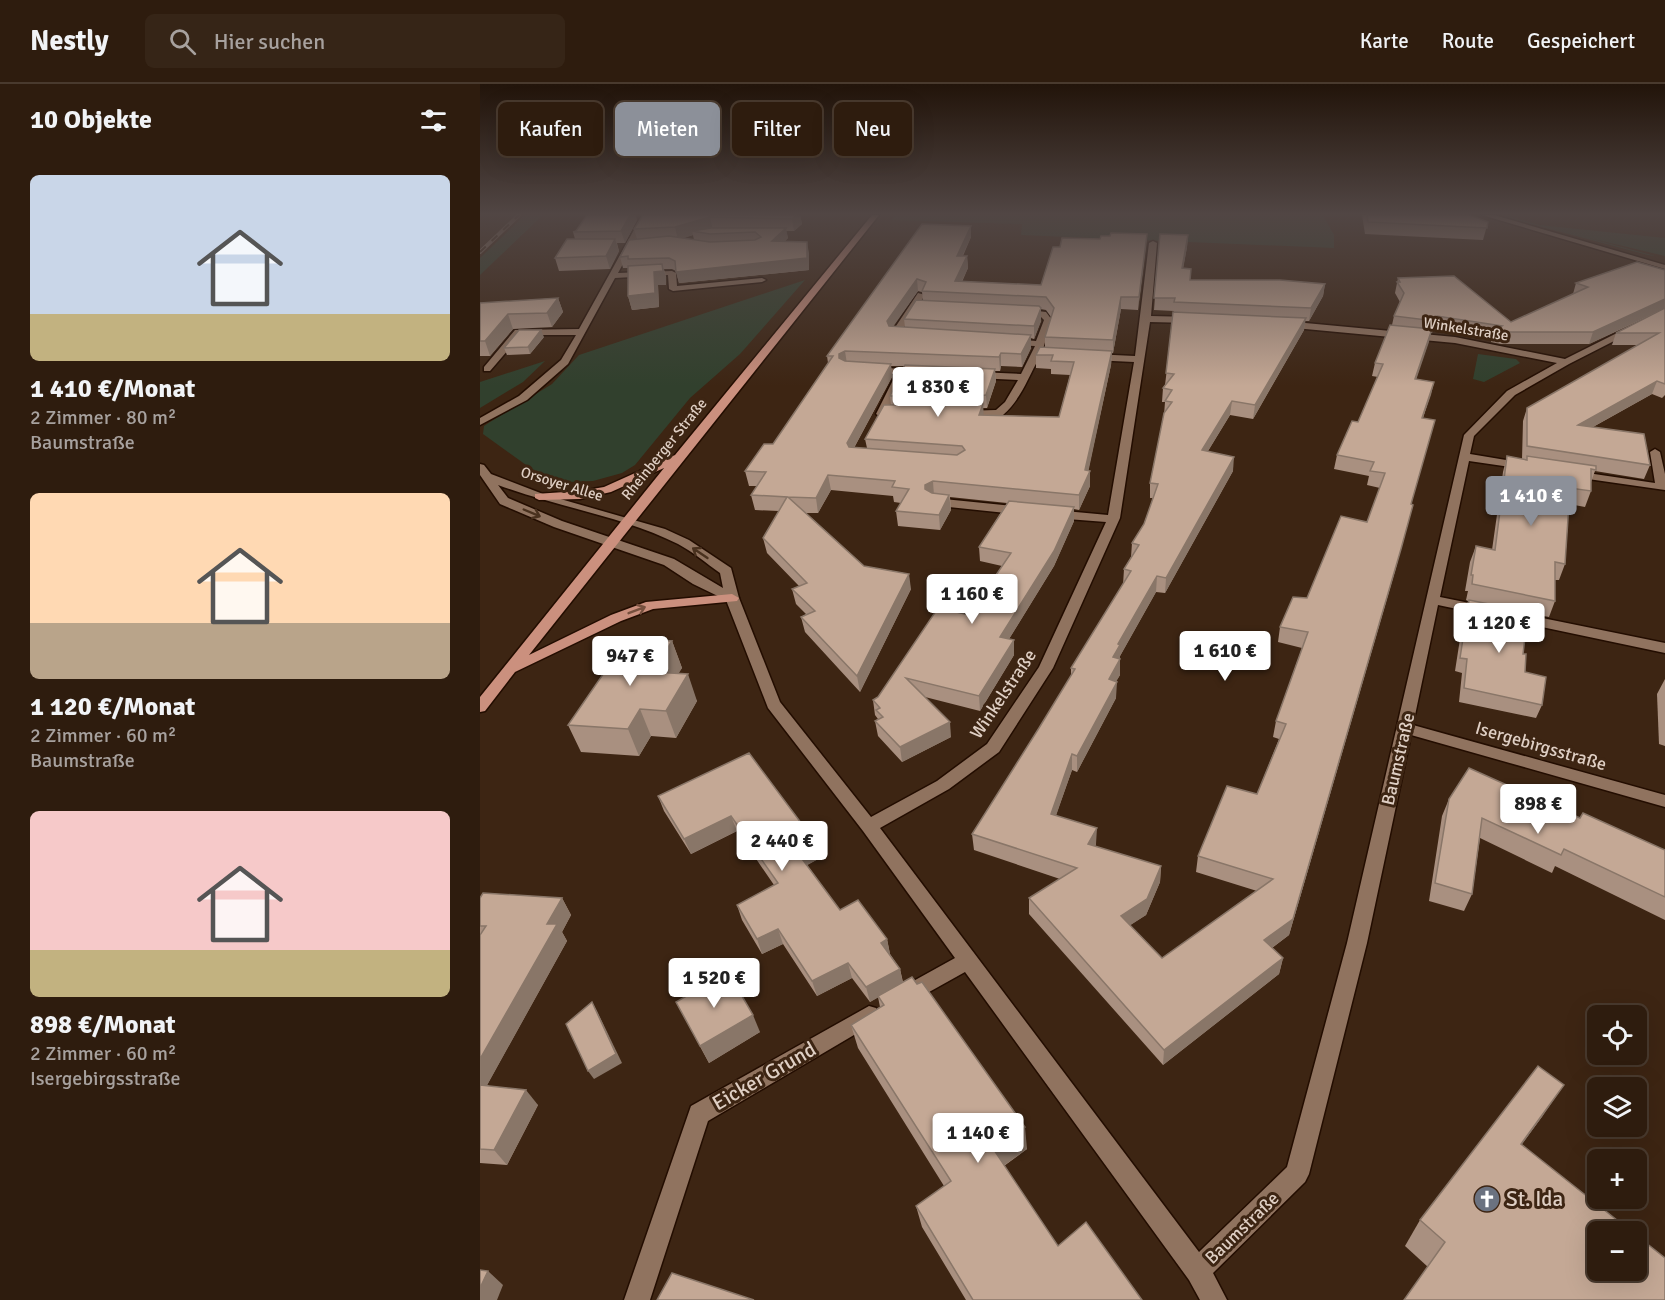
<!DOCTYPE html>
<html lang="de">
<meta charset="utf-8">
<style>
:root{--surface:#2e1c0e;--page:#362517;--text:#f1f3f6;--muted:#a7a19e;--line:#493a2e;--accent:#8c9099}
body{margin:0;font-family:Signika,sans-serif;background:var(--page);color:var(--text);height:100vh;display:flex;flex-direction:column;font-size:22px;white-space:nowrap}
*{box-sizing:border-box;margin:0}
p{font-size:20px;color:var(--muted)}
.icon{flex:none;width:33px;height:33px;fill:none;stroke:currentColor;stroke-width:2;stroke-linecap:round;stroke-linejoin:round}
.map{position:relative;flex:1;overflow:hidden}
.drawer{display:flex;flex-direction:column;background:var(--surface);width:480px}
.drawer>*{flex:none}
.top-card{position:absolute;left:18px;top:18px;width:570px;height:54px;display:flex;gap:12px}
.tools{position:absolute;left:1107px;top:921px;display:grid;gap:12px}
.tools a{display:grid;place-items:center;width:60px;height:60px;border-radius:9px;background:var(--surface);box-shadow:0 6px 24px #0002,0 0 0 2px var(--line);font-size:30px}
.price{position:absolute;translate:-50% -51px;padding:0 14px;border-radius:6px;background:#fff;color:#222;font-size:20px;line-height:39px;filter:drop-shadow(0 2px 3px #0008)}
.price::after{content:'';position:absolute;left:50%;top:36px;width:18px;height:14px;margin-left:-9px;background:inherit;clip-path:polygon(0 0,100% 0,50% 100%)}
.price.active{background:var(--accent);color:#fff}
ul{padding:0;list-style:none}
li{display:grid;align-content:center;gap:12px;height:318px;padding:0 30px}
li span{display:grid;place-items:center;height:186px;border-radius:9px;color:#555}
li>.icon{margin-inline-start:auto}
span .icon{width:108px;height:108px;fill:#fffc;stroke-width:1}
li b{font-size:26px}
h2{display:flex;justify-content:space-between;align-items:center;height:72px;padding:0 30px;font-size:26px}
.tag{padding:0 21px;border-radius:9px;background:var(--surface);box-shadow:0 6px 24px #0002,0 0 0 2px var(--line);font-size:21px;line-height:54px}
.tag.active{background:var(--accent);color:#fff}
header{display:flex;align-items:center;gap:36px;box-sizing:border-box;height:84px;padding:0 30px;background:var(--surface);border-bottom:2px solid var(--line)}
header strong{font-size:28px}
nav{display:flex;gap:33px;margin-inline-start:auto;font-size:21px}
.search{width:420px;height:54px;background:var(--page);display:flex;align-items:center;gap:15px;box-sizing:border-box;padding:0 21px;border-radius:9px;color:var(--muted);font-size:22px}
main{display:flex;flex:1;min-height:0}
.map>svg:first-child{display:block}
.green{fill:#31402d}
.lines{fill:none;stroke-linecap:round;stroke-linejoin:round}
.minor-casing{stroke:#230d00;stroke-width:3}
.major-casing{stroke:#230d00;stroke-width:3}
.minor{fill:#90735f;fill-rule:evenodd}
.major{fill:#cb907e;fill-rule:evenodd}
.rail-casing{stroke:#8e7a6b;stroke-width:4}
.rail{stroke:#3d2513;stroke-width:2;stroke-dasharray:8;stroke-linecap:butt}
.wall{fill:#a99080;fill-rule:evenodd}
.shaded-wall{fill:#897668}
.building{fill:#c4a895;stroke:#897668;stroke-width:1.5}
.oneway{stroke:#49311e}
.oneway2{stroke:#76503e}
.labels{text-anchor:middle;dominant-baseline:central;stroke-width:6;stroke-linejoin:round;paint-order:stroke}
.far-street-label{font-size:15px;fill:#dfcfc4;stroke:#3d2513}
.street-label{font-size:18px;fill:#dfcfc4;stroke:#3d2513}
.near-street-label{font-size:21px;fill:#dfcfc4;stroke:#3d2513}
.near-poi-label{font-size:21px;fill:#dfcfc4;stroke:#3d2513;text-anchor:start}
</style>
<header>
<strong>Nestly</strong>
<div class="search"><svg class="icon" aria-label="search" viewBox="0 0 24 24"><circle cx="10" cy="10" r="6"/><path d="M15 15l6 6"/></svg>Hier suchen</div>
<nav><a>Karte</a><a>Route</a><a>Gespeichert</a></nav>
</header>
<main>
<section class="drawer">
<h2>10 Objekte<svg class="icon" aria-label="filters" viewBox="0 0 24 24"><path d="M4 7h16M4 17h16"/><circle cx="9" cy="7" r="2"/><circle cx="15" cy="17" r="2"/></svg></h2>
<ul>
<li><span style="background:linear-gradient(#c9d6e8 75%,#c2b280 0)"><svg class="icon" aria-label="home" viewBox="0 0 24 24"><path d="M3 11l9-7 9 7M6 9v11h12V9"/></svg></span><div><b>1 410 €/Monat</b><p>2 Zimmer · 80 m²</p><p>Baumstraße</p></div></li>
<li><span style="background:linear-gradient(#ffd9b3 70%,#b9a48a 0)"><svg class="icon" aria-label="home" viewBox="0 0 24 24"><path d="M3 11l9-7 9 7M6 9v11h12V9"/></svg></span><div><b>1 120 €/Monat</b><p>2 Zimmer · 60 m²</p><p>Baumstraße</p></div></li>
<li><span style="background:linear-gradient(#f6c9c9 75%,#c2b280 0)"><svg class="icon" aria-label="home" viewBox="0 0 24 24"><path d="M3 11l9-7 9 7M6 9v11h12V9"/></svg></span><div><b>898 €/Monat</b><p>2 Zimmer · 60 m²</p><p>Isergebirgsstraße</p></div></li>
</ul>
</section>
<div class="map">
<svg width="1185" height="1216" viewBox="0 0 1185 1216">
<rect width="100%" height="100%" fill="#3d2513"/>
<g class="green">
<path d="M45,131H63L0,191V174Z"/>
<path d="M416,131H843L854,151V164L541,151L542,140L411,136Z"/>
<path d="M1031,133L1059,141L1185,154V172L1109,154L1175,172L1168,171L1028,134Z"/>
<path d="M325,196L260,270L210,314L155,381L142,389L113,397L88,398L72,396L60,391L3,350L4,342L10,338L72,300L99,271Z"/>
<path d="M998,270L1036,275L1040,279L1004,298L993,295Z"/>
<path d="M65,277L43,298L0,324V298Z"/>
</g>
<g class="lines">
<defs>
<g id="minor">
<path d="M165,131H174L167,136L138,189L192,187L196,189L197,202L282,194L286,196L282,198L193,207L189,205L188,191L135,194L88,280L47,316L0,341V334L39,312L81,276L96,251H41L10,287H4V283L35,246L99,245L160,135Z"/>
<path d="M1002,131H1014L1185,181V185Z"/>
<path d="M673,157L677,159L671,232L711,233L715,236L711,239L670,238L640,434L573,584L519,668L469,705L400,744L719,1168L807,1083L867,859L984,351L1027,307L1077,279L975,259L804,243L800,240L804,237L975,253L1085,275L1185,225V231L1089,280L1035,311L994,352L990,370L1044,379L1050,382L1044,385L989,377L960,513L1185,559V569L958,521L933,641L1185,711V723L931,651L887,859L829,1090L825,1098L733,1189L747,1216H720L709,1196L485,888L433,917L426,920L419,917L416,911L419,905L475,874L383,747L288,624L246,516L213,500L184,481L74,443L20,420L0,391V380L4,381L11,390L63,410L185,445L209,456L251,484L259,514L300,618L391,733L457,697L507,660L559,583L626,438L574,434L568,430L574,426L628,431L654,278L612,276L607,273L612,270L655,272L669,159ZM18,401C77,423 142,432 198,460C213,468 226,479 240,489L243,504L194,475L82,437L28,414Z"/>
<path d="M438,209L445,211L421,248L430,251L425,254L412,253L410,251Z"/>
<path d="M542,225L566,228L572,236L562,268L569,271L559,274C548,294 541,315 523,331L480,332V328L484,327L516,326L525,318L538,296L497,294L492,291L497,288L541,290L555,262L532,261L527,258L532,255L556,257L564,236L560,232L539,230V226Z"/>
<path d="M392,283L422,285L427,288L406,330L401,333L396,330L416,290L389,288L387,286Z"/>
<path d="M1175,365L1180,368L1185,390V406L1094,393L1088,390L1094,387L1175,399L1170,368Z"/>
<path d="M454,414L544,423L550,427L544,431L450,421V415Z"/>
<path d="M389,922L396,924L399,931L396,938L228,1037L170,1216H144L211,1022Z"/>
</g>
<path id="major" d="M392,131H399L49,571L131,531L166,518L252,510L259,514L257,517L173,525L141,537L35,588L5,627L0,628V613L184,384L131,408L100,415L59,416L55,414V410L100,407L124,403L195,371Z"/>
</defs>
<use href="#minor" class="minor-casing"/>
<use href="#major" class="major-casing"/>
<use href="#minor" class="minor"/>
<use href="#major" class="major"/>
<defs>
<path id="rail" d="M0,168L39,131"/>
</defs>
<use href="#rail" class="rail-casing"/>
<use href="#rail" class="rail"/>
</g>
<g class="wall">
<path d="M163,131H320L322,140L314,147H306L308,154L304,158L329,169V186L199,199L196,187L192,185H184L186,193V201H178L179,223L152,226L148,212V184H143L140,173L157,155L154,145ZM213,151L214,156L203,154Z"/>
<path d="M882,131H990L1008,138L1003,156L885,150Z"/>
<path d="M157,136L145,159H137L139,167L130,185L79,187L75,174L95,155L93,148Z"/>
<path d="M442,140L491,153L483,172H487L488,184L482,198L561,201L580,163L620,155L630,152L667,150L658,226L641,225L633,269H632L631,281L608,387L610,402L599,426L594,425V437L574,482L529,555L534,556V571L500,627L445,613L471,653L422,678L398,652L395,637L398,635L395,631L393,616L398,613L489,531L522,482L500,477L499,463L527,419L470,413L471,426L460,446L418,442L416,427L421,419L414,418L413,412L351,406L338,429H326L384,482L431,505L380,608L325,548L321,533L326,530L316,520L312,505L319,502L287,469L283,454L299,427L275,426L271,411L277,402H269L265,387L293,360L348,279L347,272ZM438,207L442,208L443,217L424,235L425,243L413,242ZM561,225L566,226L571,233L565,253V263L556,271V284L571,285V290L590,291L579,333L503,331V324H507L516,297L515,287H520L521,282L542,283L551,264V254L554,255L561,237ZM411,282H424L410,312L411,321L385,355L387,364H374L412,293Z"/>
<path d="M680,150L708,151L707,163L703,184L710,196L845,200L843,212L829,237H825L824,246L773,335L750,331L728,367L753,387L685,509L676,508L640,572V591L636,597V614L597,688L592,686L576,731L616,760L615,763L681,782L680,798L666,831L650,841L682,874L777,807L716,788L718,772L777,710L799,655L793,653L796,637L822,564L798,558L800,543L827,514L887,438L900,404L887,401L889,392L854,385L857,371L878,338L898,293L892,292L895,279L912,241L914,232L920,218L915,209L918,194L1031,238L1093,210L1096,199L1185,186V311L1182,314L1172,310L1113,343L1170,381L1164,395L1115,387L1111,398V407L1105,423L1089,420L1085,480L1079,496H1075V517L1069,533L1048,529L1043,570L1045,588L1062,621L1056,634L979,618L982,589L975,587L984,529L988,517L986,516L988,507H985L990,478L996,462L1012,466L1023,388L1027,372L1042,375L1043,337L1047,324L1158,261H1132L1136,249L1176,229L1109,260H1021L1011,258L1013,253L954,244L952,249L951,248L936,295L954,298L943,334L931,421L917,480L809,851L792,864L803,874L799,890L683,981L549,830V814L580,795L494,766L492,750L559,644L591,592V584L643,501L644,485L651,473L652,459L664,440L673,414H670V399L684,331L685,318H682L683,304L685,301L694,227L674,226Z"/>
<path d="M78,214L83,228L72,243L33,245L10,272H0V219Z"/>
<path d="M64,253L50,270L27,271L24,264Z"/>
<path d="M192,557L202,584L198,589L217,617L196,654L171,652L159,672L101,668L88,641Z"/>
<path d="M1185,595V662L1179,660L1177,610Z"/>
<path d="M269,669L336,759L340,774L327,781L360,826L407,855L410,870L420,885L423,898L547,1065L524,1082L578,1162L662,1216H486L442,1143L436,1122L464,1102L378,964L371,941L400,923L398,913L390,918L372,894L337,912L303,860L282,870L262,836L257,821L294,801L257,747L211,770L184,727L178,712Z"/>
<path d="M969,715L1100,734L1185,766V836L1075,782L1072,789L1000,754L992,810L984,827L949,817L962,732Z"/>
<path d="M0,814H82L91,831L82,848L87,857L7,1001L58,1021L27,1081L0,1079Z"/>
<path d="M196,918L280,948L229,979Z"/>
<path d="M1064,1030L1041,1061L948,1183L925,1162L940,1136Z"/>
</g>
<g class="shaded-wall">
<path d="M150,131H156L157,136L145,159L141,147Z"/>
<path d="M316,131H320L322,140L314,147L312,135Z"/>
<path d="M230,133L233,146L212,147L213,151L198,156L195,143Z"/>
<path d="M491,142V153L477,183V172Z"/>
<path d="M306,144L308,154L294,168L292,157Z"/>
<path d="M667,150L666,161L658,226L659,213Z"/>
<path d="M708,151L707,163L701,197L702,184Z"/>
<path d="M135,155L139,167L130,185L126,172Z"/>
<path d="M327,158L329,169V186L199,199L196,188Z"/>
<path d="M487,172L488,184L476,209L475,197Z"/>
<path d="M182,180L186,193V201H178L179,223L152,226L148,212Z"/>
<path d="M437,195L438,207L408,250L407,237Z"/>
<path d="M845,200L843,212L829,237L831,224Z"/>
<path d="M641,213V225L633,269V256Z"/>
<path d="M78,214L83,228L72,243L67,229Z"/>
<path d="M1185,215V224L1109,260L1113,248Z"/>
<path d="M561,224V237L554,255V242Z"/>
<path d="M28,230L33,245L10,272L5,257Z"/>
<path d="M826,234L824,246L773,335L775,321Z"/>
<path d="M952,245L949,258L932,308L935,295Z"/>
<path d="M61,246L64,253L50,270L48,263Z"/>
<path d="M551,251V264L542,283L541,270Z"/>
<path d="M365,267L367,280L359,274V270Z"/>
<path d="M632,267L631,281L607,394L610,387V402L599,426V411Z"/>
<path d="M521,269V282L520,287L519,273Z"/>
<path d="M411,280L412,293L369,373L367,359Z"/>
<path d="M515,285L516,297L507,324L506,311Z"/>
<path d="M1177,297L1172,310L1093,354L1098,341Z"/>
<path d="M954,298L951,311L938,348L942,334Z"/>
<path d="M752,317L750,331L720,380L722,366Z"/>
<path d="M503,320L504,334L499,331Z"/>
<path d="M754,373L753,387L685,509L686,494Z"/>
<path d="M348,391L351,406L338,429L336,414Z"/>
<path d="M453,397L454,412L447,416L445,401Z"/>
<path d="M469,411L471,426L460,446L459,431Z"/>
<path d="M594,423V437L574,482L521,568L520,553Z"/>
<path d="M917,480L809,851L781,872L784,856Z"/>
<path d="M429,490L431,505L380,608L377,592Z"/>
<path d="M677,492L676,508L640,572V577L633,573L638,560Z"/>
<path d="M534,556V571L500,627L499,612Z"/>
<path d="M192,557L202,584L183,615L173,588Z"/>
<path d="M640,575V591L628,612L629,595Z"/>
<path d="M208,590L217,617L196,654L186,627Z"/>
<path d="M637,598L636,614L597,688V672Z"/>
<path d="M160,625L171,652L159,672L148,645Z"/>
<path d="M470,638L471,653L422,678L420,663Z"/>
<path d="M592,670V686L571,746V730Z"/>
<path d="M251,732L257,747L211,770L204,755Z"/>
<path d="M617,744L616,760L608,777V760Z"/>
<path d="M336,759L340,774L322,784L317,768Z"/>
<path d="M681,782L680,798L666,831L640,848L641,832Z"/>
<path d="M82,814L91,831L82,848L87,857L0,1014V975L67,840Z"/>
<path d="M298,845L303,860L282,870L277,855Z"/>
<path d="M407,855L410,870L404,874L401,859Z"/>
<path d="M803,874L799,890L683,981L684,966Z"/>
<path d="M368,879L372,894L337,912L332,897Z"/>
<path d="M420,885L423,900L390,918L386,903Z"/>
<path d="M112,918L117,927L142,979L114,995L108,987Z"/>
<path d="M273,931L280,948L229,979L220,962Z"/>
<path d="M1084,1001L1064,1030L1022,1088L1041,1060Z"/>
<path d="M46,1006L58,1021L27,1081L14,1066Z"/>
<path d="M545,1043L547,1065L516,1087L514,1066Z"/>
<path d="M8,1187L23,1201L17,1216H0V1204Z"/>
</g>
<g class="building">
<path d="M107,131H150L141,147L93,148L96,147Z"/>
<path d="M163,131H316L312,135L230,133L195,143L154,145Z"/>
<path d="M887,131H990L1008,138L1007,144L888,138Z"/>
<path d="M442,140L491,142L477,172H487L475,197L561,201L573,163H580L582,154L620,155L621,152H630L631,149L667,150L659,213H641L633,256L565,253L574,224L566,213L442,207L446,198L437,195L407,237L409,242L551,251L541,270L521,269L519,273L365,267L359,270V274L365,277L411,280L367,359L369,363L477,371L485,366L482,362L385,355L404,321L503,320L499,331L579,333L594,278L571,277L573,271H556L560,263L632,267L605,386L610,387L599,411L453,397L445,401V405L452,409L469,411L459,431L416,427L429,405L412,403L415,397L348,391L336,414L308,413L384,482L429,490L377,592L321,533L335,527L312,505L327,499L283,454L307,413L271,411L286,388L265,387L284,360H293L353,272H347Z"/>
<path d="M231,144H306L292,157L327,158V174L196,188L195,177L189,174L148,175V172L140,173L149,156L189,152L230,158L275,156L281,153L275,148L230,150L212,147Z"/>
<path d="M680,150L708,151L702,184L711,185L710,196H800L845,200L831,224L694,218L695,214H674Z"/>
<path d="M87,155H135L126,172L75,174Z"/>
<path d="M1157,178L1185,186V215L1113,248H1024L1015,246L1022,242L957,232L955,237L914,232L924,209L917,198H920L918,194L974,192L1031,238L1108,203L1096,199Z"/>
<path d="M182,180L183,187L174,188L175,209L148,212V182Z"/>
<path d="M78,214L67,229L28,230L5,257H0V219Z"/>
<path d="M436,216L559,222L561,224L554,242L424,235Z"/>
<path d="M1185,224V300L1177,297L1098,341L1164,350L1170,381L1047,362V324L1179,249H1136Z"/>
<path d="M693,228L826,234L775,321L752,317L722,366L754,373L686,494L677,492L638,560L640,561L633,573L640,575L629,595L637,598L597,672L592,670L571,730L617,744L608,760L681,782L667,815L641,832L682,874L793,795L718,772L747,702L777,710L806,640L796,637L828,548L800,543L813,513L827,514L861,432L887,438L905,389L890,387L894,378L857,371L872,337L878,338L903,280L895,279L910,241L952,245L935,295L954,298L942,334L955,336L931,420L933,421L921,465L813,835L784,856L803,874L684,966L549,814L597,784L492,750L559,644L595,585L591,584L651,487L644,485L659,461L652,459L664,440L678,400L670,399L684,329L692,318L685,317L692,306L683,304L694,290L686,289Z"/>
<path d="M39,246H61L48,263L24,264Z"/>
<path d="M425,281L515,285L506,311L410,312Z"/>
<path d="M1027,372L1047,376V372L1116,382V386L1111,385V407L1090,404L1085,480L1075,478V517L992,500L993,491H991L996,462L1015,466Z"/>
<path d="M529,417L594,423L574,467L520,553L534,556L499,612L426,594L470,638L420,663L395,637L403,633L396,626L400,624L393,616L398,613L458,524L489,531L531,469L499,463Z"/>
<path d="M989,516L1048,528L1043,570H1046L1045,588L1066,593L1062,621L984,604L987,575L980,574Z"/>
<path d="M148,554L192,557L173,588L208,590L186,627L160,625L148,645L88,641Z"/>
<path d="M269,669L336,759L317,768L360,826L378,816L407,855L401,859L420,885L386,903L368,879L332,897L298,845L277,855L257,821L298,799L251,732L204,755L178,712Z"/>
<path d="M989,684L1100,734L1103,729L1185,766V813L1084,765L1081,771L1002,734L992,810L955,799L969,715Z"/>
<path d="M3,809L82,814L67,840H77L0,975V851L6,842H0V814Z"/>
<path d="M248,888L273,931L220,962L196,918Z"/>
<path d="M432,893L437,900L442,898L545,1043L514,1066L578,1162L606,1138L662,1216H493L436,1122L471,1097L371,941L404,921L398,912Z"/>
<path d="M112,918L136,970L108,987L86,940Z"/>
<path d="M1058,982L1084,1001L1041,1060L1152,1148H1118V1186H1156V1151L1185,1174V1216H924L965,1158L940,1136Z"/>
<path d="M0,1001L46,1006L14,1066L0,1065Z"/>
<path d="M0,1186L8,1187L0,1204Z"/>
<path d="M192,1189L274,1216H177Z"/>
</g>
<defs><path id="oneway-shaft" d="M-6 0H5M1.5-3L5.5 0L1.5 3" fill="none" stroke-width="1.6" stroke-linecap="round" stroke-linejoin="round" transform="scale(1.5)"/></defs>
<g class="oneway">
<use href="#oneway-shaft" transform="translate(52 429) rotate(23)"/>
<use href="#oneway-shaft" transform="translate(220 469) rotate(-146)"/>
</g>
<use class="oneway2" href="#oneway-shaft" transform="translate(157 526) rotate(-21)"/>
<linearGradient id="sky" x2="0" y2="1"><stop stop-color="#22140a"/><stop offset="0.43" stop-color="#514644"/><stop offset="1" stop-color="#514644" stop-opacity="0"/></linearGradient>
<rect width="1185" height="302" fill="url(#sky)"/>
<defs>
<symbol id="church-disc" viewBox="-11 -11 22 22"><circle r="9.5" fill="#6b7280" stroke="#3d2513"/><path d="M-1.2-6h2.4v3.5h3.3v2.4h-3.3V6h-2.4V-.1h-3.3v-2.4h3.3Z" fill="#fff"/></symbol>
</defs>
<g fill-rule="evenodd">
<use href="#church-disc" x="992" y="1100" width="30" height="30"/>
</g>
<g class="labels">
<g class="far-street-label">
<text transform="translate(986 245) rotate(9)">Winkelstraße</text>
<text transform="translate(184 365) rotate(-51)">Rheinberger Straße</text>
<text transform="translate(82 400) rotate(17)">Orsoyer Allee</text>
</g>
<g class="street-label">
<text transform="translate(523 610) rotate(-56)">Winkelstraße</text>
<text transform="translate(1061 662) rotate(16)">Isergebirgsstraße</text>
<text transform="translate(918 675) rotate(-77)">Baumstraße</text>
<text transform="translate(762 1144) rotate(-44)">Baumstraße</text>
</g>
<g class="near-street-label">
<text transform="translate(284 992) rotate(-30)">Eicker Grund</text>
</g>
<g class="near-poi-label">
<text x="1026" y="1115">St. Ida</text>
</g>
</g>
</svg>
<div class="tools">
<a><svg class="icon" aria-label="locate" viewBox="0 0 24 24"><circle cx="12" cy="12" r="6"/><path d="M12 2v4M12 18v4M2 12h4M18 12h4"/></svg></a>
<a><svg class="icon" aria-label="layers" viewBox="0 0 24 24"><path d="M12 4l9 5-9 5-9-5zM3 14l9 5 9-5"/></svg></a>
<a>+</a>
<a>−</a>
</div>
<b class="price" style="left:458px;top:334px">1 830 €</b>
<b class="price active" style="left:1051px;top:443px">1 410 €</b>
<b class="price" style="left:492px;top:541px">1 160 €</b>
<b class="price" style="left:1019px;top:570px">1 120 €</b>
<b class="price" style="left:745px;top:598px">1 610 €</b>
<b class="price" style="left:150px;top:603px">947 €</b>
<b class="price" style="left:1058px;top:751px">898 €</b>
<b class="price" style="left:302px;top:788px">2 440 €</b>
<b class="price" style="left:234px;top:925px">1 520 €</b>
<b class="price" style="left:498px;top:1080px">1 140 €</b>
<div class="top-card">
<a class="tag">Kaufen</a>
<a class="tag active">Mieten</a>
<a class="tag">Filter</a>
<a class="tag">Neu</a>
</div>
</div>
</main>
